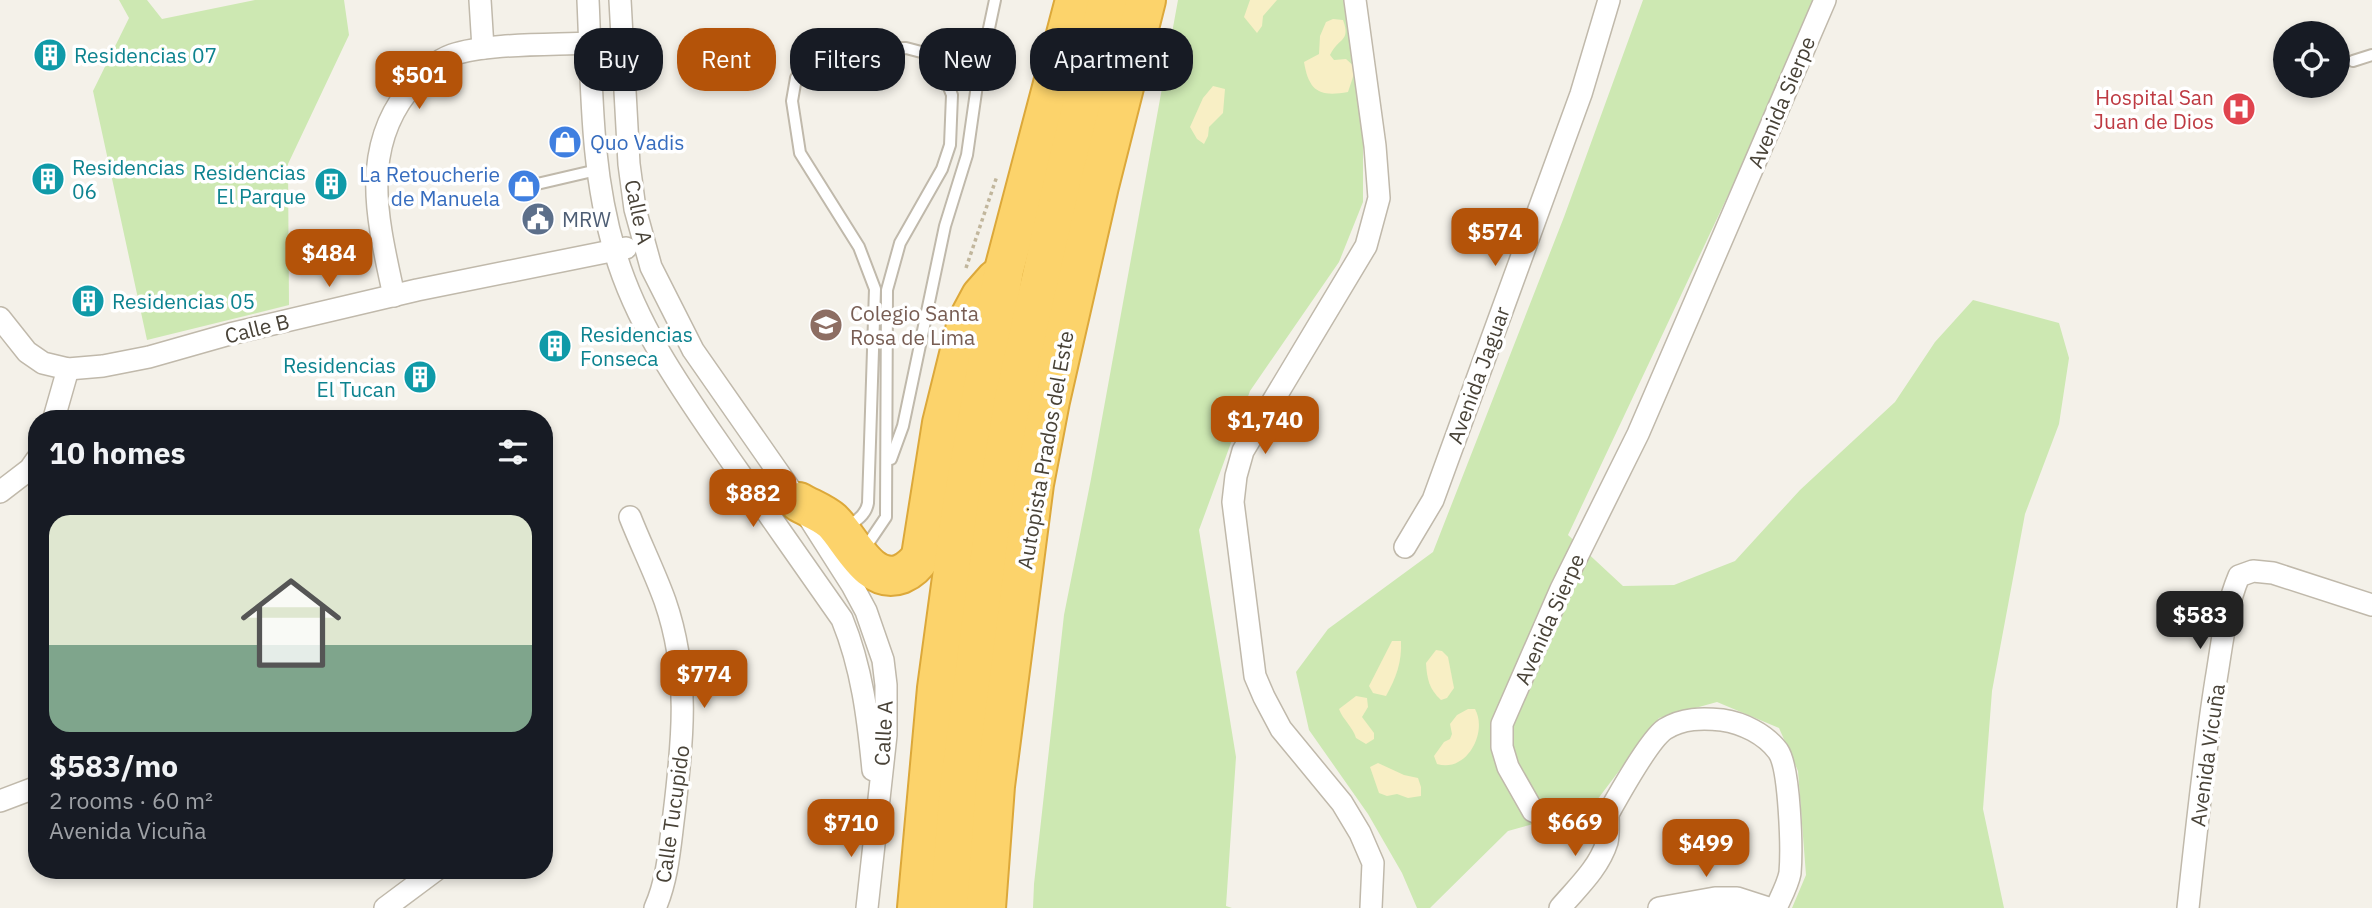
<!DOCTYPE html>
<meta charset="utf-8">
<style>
:root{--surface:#171b24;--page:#20242c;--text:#f1f3f6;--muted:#9ea1a6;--accent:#b45309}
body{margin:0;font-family:"IBM Plex Sans",sans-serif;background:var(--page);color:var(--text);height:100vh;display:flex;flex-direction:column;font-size:26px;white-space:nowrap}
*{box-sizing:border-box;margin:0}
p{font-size:23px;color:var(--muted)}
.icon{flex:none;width:38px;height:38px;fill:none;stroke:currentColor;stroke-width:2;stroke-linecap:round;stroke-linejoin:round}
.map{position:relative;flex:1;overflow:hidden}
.side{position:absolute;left:28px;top:410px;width:525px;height:469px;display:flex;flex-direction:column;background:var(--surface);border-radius:28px;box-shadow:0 4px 10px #0003}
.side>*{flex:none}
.guide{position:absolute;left:574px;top:28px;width:665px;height:63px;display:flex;gap:14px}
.buttons{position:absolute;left:2273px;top:21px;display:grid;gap:14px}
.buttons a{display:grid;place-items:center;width:77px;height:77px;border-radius:50%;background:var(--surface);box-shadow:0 4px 10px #0003;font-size:35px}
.price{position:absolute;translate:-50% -60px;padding:0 16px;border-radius:14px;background:var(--accent);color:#fff;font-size:23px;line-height:46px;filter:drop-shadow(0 2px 4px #0008)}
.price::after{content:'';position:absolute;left:50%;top:42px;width:21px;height:16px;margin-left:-10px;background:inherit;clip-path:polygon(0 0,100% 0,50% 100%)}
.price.on{background:#222;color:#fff}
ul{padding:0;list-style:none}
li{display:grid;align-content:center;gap:14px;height:371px;padding:0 21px}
li span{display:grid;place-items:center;height:217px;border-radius:21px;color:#555}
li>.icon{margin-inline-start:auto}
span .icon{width:126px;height:126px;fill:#fffc;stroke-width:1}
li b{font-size:30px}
h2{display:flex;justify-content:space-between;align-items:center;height:84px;padding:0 21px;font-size:30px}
.chip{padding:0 24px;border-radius:28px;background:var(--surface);box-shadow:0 4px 10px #0003;font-size:24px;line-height:63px}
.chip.on{background:var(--accent);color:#fff}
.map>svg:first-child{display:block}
.green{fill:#cde8b2}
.sand{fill:#f8efc5}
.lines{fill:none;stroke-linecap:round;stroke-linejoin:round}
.service-casing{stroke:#c0b9ab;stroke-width:14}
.minor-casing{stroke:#c0b9ab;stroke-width:24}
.motorway-casing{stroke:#dca83a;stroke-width:42}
.path{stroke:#c1b69c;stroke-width:3.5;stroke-dasharray:3.5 3.5;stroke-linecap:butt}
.service{stroke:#fff;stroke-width:10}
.minor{stroke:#fff;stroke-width:21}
.motorway{stroke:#fcd36b;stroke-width:38}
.labels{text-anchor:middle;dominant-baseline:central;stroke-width:7;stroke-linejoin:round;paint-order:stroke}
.culture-label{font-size:21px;fill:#0d838f;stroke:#fff;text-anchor:start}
.health-label{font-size:21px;fill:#be3a42;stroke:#fff;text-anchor:end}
.street-label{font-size:21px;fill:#484237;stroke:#fff}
.shop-label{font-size:21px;fill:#366cbe;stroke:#fff;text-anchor:start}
.service-label{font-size:21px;fill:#4e5e75;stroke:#fff;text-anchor:start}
.education-label{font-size:21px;fill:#785e54;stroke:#fff;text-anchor:start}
</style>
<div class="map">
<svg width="2372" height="908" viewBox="0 0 2372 908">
<rect width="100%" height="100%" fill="#f4f1e9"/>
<g class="green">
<path d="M119,0H147L162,19L255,0H344L349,35L288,164L289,305L147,340L93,91L129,18Z"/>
<path d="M1178,0H1350L1363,94V202L1339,262L1250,391L1199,530L1236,757L1226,906L1232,908H1033L1034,884L1064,615L1091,479Z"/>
<path d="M1643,0H1820L1568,535L1623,586L1674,585L1735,561L1800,490L1895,402L1935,342L1973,300L2059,323L2069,358L2059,424L2025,514L1992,691L1983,809L2004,908H1792L1806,875L1798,771L1779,728L1717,702L1659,718L1591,808L1508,831L1430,908H1417L1402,873L1368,814L1309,730L1296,672L1328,629L1433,552L1564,217Z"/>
</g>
<g class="sand">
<path d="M1250,0H1277L1263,16L1262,26L1257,33L1244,17Z"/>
<path d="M1333,19L1343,20C1351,42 1339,37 1330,55L1334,60L1346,59L1356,68L1348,92C1320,97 1309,92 1304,62L1319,54L1320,36L1326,22Z"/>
<path d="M1213,86L1225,89L1223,113L1209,127L1208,136L1204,144L1197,139L1190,127L1203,98Z"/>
<path d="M1392,641H1401C1402,662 1396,678 1386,696L1373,693L1369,686Z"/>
<path d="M1436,650L1442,651L1448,657L1454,688L1447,698L1441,700C1429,689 1427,679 1426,663Z"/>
<path d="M1356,696L1367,698L1368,707L1362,717L1374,733V739L1366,744L1356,738C1353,727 1343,720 1339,709Z"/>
<path d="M1468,709H1475C1488,732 1467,773 1437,764L1434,756L1444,742L1450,739L1452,734L1450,724L1457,715Z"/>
<path d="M1378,763L1404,775L1418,778L1421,787V796L1408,798L1397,794L1387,796L1379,793L1370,767Z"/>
</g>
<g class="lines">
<defs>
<g id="service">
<path d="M2353,61L2372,55"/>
<path d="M537,184L597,170"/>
<path d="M891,459L903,426L945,226L967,155L977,85L995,0"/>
<path d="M845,527C856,522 866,515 868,503L875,289L859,247L800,153L792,101L796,78L806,61L824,50L906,48L925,53L940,65L952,95L950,145L942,169L900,243L887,290L886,517L863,551"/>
</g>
<g id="minor">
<path d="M480,0L483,48"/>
<path d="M588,0C592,85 590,169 615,252C637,327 683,391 727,455C765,510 804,564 842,619C862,668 868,718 873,770"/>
<path d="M620,0L629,164L635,209L651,267L693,350L799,502L852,585L866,611L883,660L886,685V735L867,908"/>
<path d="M1355,0L1375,146L1379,198L1366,246L1243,451L1236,476L1233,502L1255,676L1264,697L1281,729L1342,803L1360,833L1373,863L1371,908"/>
<path d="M394,296C379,225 359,154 407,92C419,77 435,61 452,55C486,43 553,45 590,43"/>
<path d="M0,318L27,352L43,363L68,369L103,366L149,357L230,334L417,290L626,248"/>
<path d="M54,418L68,369"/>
<path d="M0,492L30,469L37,459"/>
<path d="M630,517C641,545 655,573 665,601C690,673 683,740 674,814C670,844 668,879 655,908"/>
<path d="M1405,547L1433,500L1581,94L1609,0"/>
<path d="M0,801L37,787"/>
<path d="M385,908L436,870"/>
<path d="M1560,908C1577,888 1599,868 1607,842C1609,834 1608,823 1608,814"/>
<path d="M1659,908L1715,898H1737L1768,908"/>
<path d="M1776,908C1781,897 1788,884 1790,873C1792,850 1790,768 1778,751C1765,734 1743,723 1722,720C1702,718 1683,718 1665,729C1650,739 1618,796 1608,814L1578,825L1558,822L1533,811L1508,767L1502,747V724L1561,589L1638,434L1825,0"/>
<path d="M2188,908C2196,832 2204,756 2216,680C2222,645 2225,609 2239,576L2253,571L2273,573L2372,605"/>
</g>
<g id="motorway">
<path d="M799,502C809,508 823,513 832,521C850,538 869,586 901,574C910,570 916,565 921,556L942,423L967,322L981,296L996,279"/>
<path d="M917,908L937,688L961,511L1004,270L1075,0"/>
<path d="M949,908L959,789L1000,481L1014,399L1064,178L1108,0"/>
<path d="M986,908L995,786L1034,484L1050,401L1099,186L1146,0"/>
</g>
</defs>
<use href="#service" class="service-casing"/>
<use href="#minor" class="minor-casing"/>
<use href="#motorway" class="motorway-casing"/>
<path class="path" d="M966,268L997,176"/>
<use href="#service" class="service"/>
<use href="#minor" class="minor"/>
<use href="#motorway" class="motorway"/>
</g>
<defs>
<symbol id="building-disc" viewBox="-11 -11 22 22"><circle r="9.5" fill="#0f9aa8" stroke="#fff"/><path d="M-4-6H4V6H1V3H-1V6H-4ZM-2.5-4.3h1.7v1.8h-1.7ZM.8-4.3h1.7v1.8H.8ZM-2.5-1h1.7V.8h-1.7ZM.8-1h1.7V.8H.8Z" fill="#fff"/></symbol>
<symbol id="hospital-disc" viewBox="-11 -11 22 22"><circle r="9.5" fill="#e0444e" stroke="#fff"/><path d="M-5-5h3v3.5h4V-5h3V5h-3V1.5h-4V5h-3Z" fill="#fff"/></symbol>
<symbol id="shop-disc" viewBox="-11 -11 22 22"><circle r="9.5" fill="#3f7fe0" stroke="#fff"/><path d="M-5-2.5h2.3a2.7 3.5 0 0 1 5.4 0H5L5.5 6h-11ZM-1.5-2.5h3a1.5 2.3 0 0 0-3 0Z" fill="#fff"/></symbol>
<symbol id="civic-disc" viewBox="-11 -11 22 22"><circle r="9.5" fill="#5c6f8a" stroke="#fff"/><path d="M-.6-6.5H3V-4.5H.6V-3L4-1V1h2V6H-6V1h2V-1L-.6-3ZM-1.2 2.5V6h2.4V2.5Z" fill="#fff"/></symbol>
<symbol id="school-disc" viewBox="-11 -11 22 22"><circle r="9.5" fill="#8d6e63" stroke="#fff"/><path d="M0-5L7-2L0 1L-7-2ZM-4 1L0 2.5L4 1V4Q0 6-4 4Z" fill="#fff"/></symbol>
</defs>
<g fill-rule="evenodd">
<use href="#building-disc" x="31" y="36" width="38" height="38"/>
<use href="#hospital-disc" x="2220" y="90" width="38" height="38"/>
<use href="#shop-disc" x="546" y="123" width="38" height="38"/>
<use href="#building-disc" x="29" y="160" width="38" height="38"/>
<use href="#building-disc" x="312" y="165" width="38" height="38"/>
<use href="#shop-disc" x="505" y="167" width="38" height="38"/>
<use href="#civic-disc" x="519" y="200" width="38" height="38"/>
<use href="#building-disc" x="69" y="282" width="38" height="38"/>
<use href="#school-disc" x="807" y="306" width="38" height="38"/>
<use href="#building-disc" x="536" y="327" width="38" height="38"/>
<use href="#building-disc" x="401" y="358" width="38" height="38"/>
</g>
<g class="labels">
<g class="culture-label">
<text x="74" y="55">Residencias 07</text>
<text x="72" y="167">Residencias<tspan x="72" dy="24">06</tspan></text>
<text x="306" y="172" text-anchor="end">Residencias<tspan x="306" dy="24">El Parque</tspan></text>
<text x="112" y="301">Residencias 05</text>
<text x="580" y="334">Residencias<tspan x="580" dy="24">Fonseca</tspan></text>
<text x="396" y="365" text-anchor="end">Residencias<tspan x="396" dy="24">El Tucan</tspan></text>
</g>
<g class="health-label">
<text x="2214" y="97">Hospital San<tspan x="2214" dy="24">Juan de Dios</tspan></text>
</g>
<g class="street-label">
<text transform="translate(1781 102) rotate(-67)">Avenida Sierpe</text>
<text transform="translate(639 212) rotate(78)">Calle A</text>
<text transform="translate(257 328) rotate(-14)">Calle B</text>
<text transform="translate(1478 375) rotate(-70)">Avenida Jaguar</text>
<text transform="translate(1045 450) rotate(-80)">Autopista Prados del Este</text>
<text transform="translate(1549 619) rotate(-66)">Avenida Sierpe</text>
<text transform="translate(883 733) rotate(-87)">Calle A</text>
<text transform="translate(2207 755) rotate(-82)">Avenida Vicuña</text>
<text transform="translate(672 814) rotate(-82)">Calle Tucupido</text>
</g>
<g class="shop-label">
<text x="590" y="142">Quo Vadis</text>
<text x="500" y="174" text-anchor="end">La Retoucherie<tspan x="500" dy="24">de Manuela</tspan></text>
</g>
<g class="service-label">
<text x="562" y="219">MRW</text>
</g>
<g class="education-label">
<text x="850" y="313">Colegio Santa<tspan x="850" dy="24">Rosa de Lima</tspan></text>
</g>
</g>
</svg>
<div class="buttons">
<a><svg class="icon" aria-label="locate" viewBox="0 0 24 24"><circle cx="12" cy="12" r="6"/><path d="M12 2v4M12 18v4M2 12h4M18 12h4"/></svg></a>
</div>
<b class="price" style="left:419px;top:111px">$501</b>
<b class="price" style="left:1495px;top:268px">$574</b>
<b class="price" style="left:329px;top:289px">$484</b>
<b class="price" style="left:1265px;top:456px">$1,740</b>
<b class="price" style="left:753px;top:529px">$882</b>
<b class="price on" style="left:2200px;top:651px">$583</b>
<b class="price" style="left:704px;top:710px">$774</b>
<b class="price" style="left:1575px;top:858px">$669</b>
<b class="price" style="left:851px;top:859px">$710</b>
<b class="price" style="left:1706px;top:879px">$499</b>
<div class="guide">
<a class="chip">Buy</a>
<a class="chip on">Rent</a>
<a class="chip">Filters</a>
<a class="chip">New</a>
<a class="chip">Apartment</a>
</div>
<section class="side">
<h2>10 homes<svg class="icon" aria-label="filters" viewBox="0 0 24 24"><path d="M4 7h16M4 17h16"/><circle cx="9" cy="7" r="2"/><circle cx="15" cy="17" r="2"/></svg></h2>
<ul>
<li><span style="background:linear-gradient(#dfe7d0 60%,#7fa58c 0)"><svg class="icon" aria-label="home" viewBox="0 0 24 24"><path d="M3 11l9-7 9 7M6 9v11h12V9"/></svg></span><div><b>$583/mo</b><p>2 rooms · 60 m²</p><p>Avenida Vicuña</p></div></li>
</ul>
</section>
</div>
